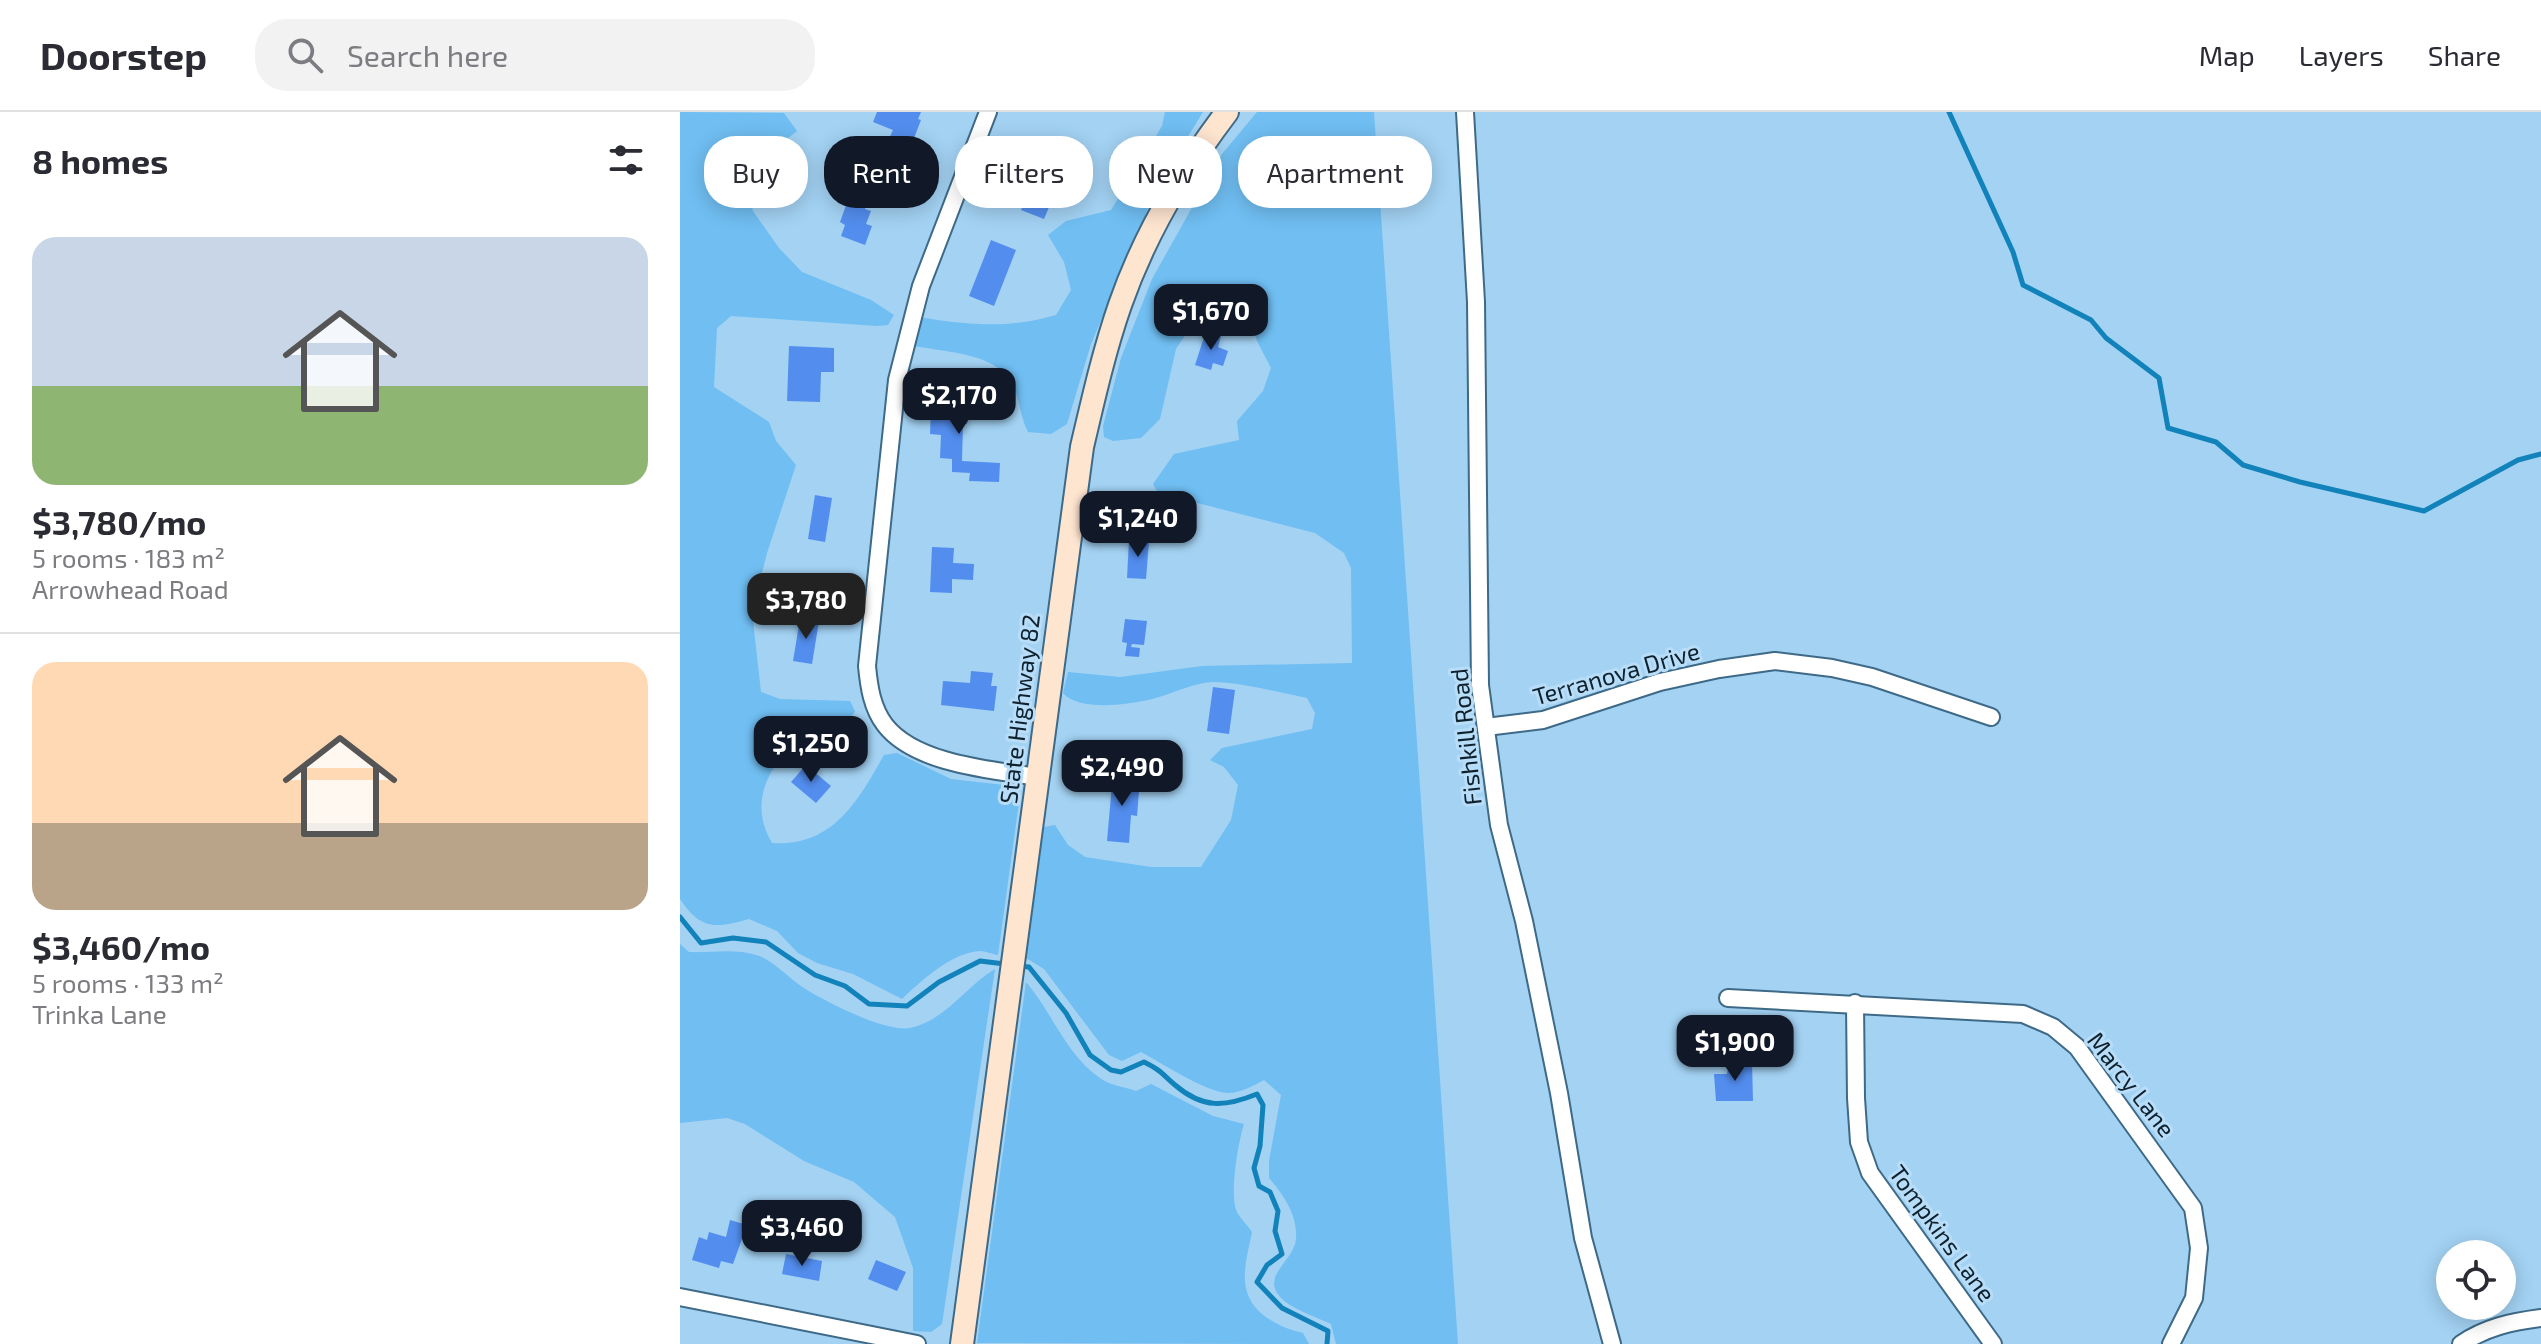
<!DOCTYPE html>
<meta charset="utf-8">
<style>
:root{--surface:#fff;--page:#f2f2f3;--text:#2b2b33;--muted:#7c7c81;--line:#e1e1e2;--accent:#111827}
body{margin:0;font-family:"Exo 2",sans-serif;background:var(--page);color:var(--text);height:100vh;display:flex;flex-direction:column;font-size:30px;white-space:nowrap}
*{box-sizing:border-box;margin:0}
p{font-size:26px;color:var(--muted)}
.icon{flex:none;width:44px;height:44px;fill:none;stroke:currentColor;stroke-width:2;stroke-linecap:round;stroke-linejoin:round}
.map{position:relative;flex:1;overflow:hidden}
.side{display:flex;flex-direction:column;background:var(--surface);width:680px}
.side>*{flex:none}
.guide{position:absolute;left:24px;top:24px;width:760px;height:72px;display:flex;gap:16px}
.tools{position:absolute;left:1756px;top:1128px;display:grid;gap:16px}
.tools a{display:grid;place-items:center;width:80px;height:80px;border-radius:50%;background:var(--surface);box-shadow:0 4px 20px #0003;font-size:40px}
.price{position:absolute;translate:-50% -68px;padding:0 18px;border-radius:16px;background:var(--accent);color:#fff;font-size:26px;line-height:52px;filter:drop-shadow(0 2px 4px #0008)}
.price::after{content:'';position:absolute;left:50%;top:48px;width:24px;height:18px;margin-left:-12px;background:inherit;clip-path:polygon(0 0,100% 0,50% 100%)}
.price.current{background:#222;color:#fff}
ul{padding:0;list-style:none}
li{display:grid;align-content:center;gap:16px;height:424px;padding:0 32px}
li+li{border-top:2px solid var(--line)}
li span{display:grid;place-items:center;height:248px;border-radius:24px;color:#555}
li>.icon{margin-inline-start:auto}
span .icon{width:144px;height:144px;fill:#fffc;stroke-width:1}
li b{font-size:34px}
h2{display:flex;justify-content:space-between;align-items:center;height:96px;padding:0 32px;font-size:34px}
.tag{padding:0 28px;border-radius:32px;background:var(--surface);box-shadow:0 4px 20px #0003;font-size:28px;line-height:72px}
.tag.current{background:var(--accent);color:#fff}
header{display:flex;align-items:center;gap:48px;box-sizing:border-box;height:112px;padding:0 40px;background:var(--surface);border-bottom:2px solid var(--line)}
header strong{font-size:38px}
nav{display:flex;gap:44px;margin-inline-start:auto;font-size:28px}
.search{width:560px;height:72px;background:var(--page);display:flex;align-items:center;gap:20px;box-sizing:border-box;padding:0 28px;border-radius:32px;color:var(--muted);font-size:30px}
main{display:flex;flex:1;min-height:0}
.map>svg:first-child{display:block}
.green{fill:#70bef2}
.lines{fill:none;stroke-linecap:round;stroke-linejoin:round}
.stream{stroke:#1282ba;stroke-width:5}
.building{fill:#538eef}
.minor-casing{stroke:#3e6a87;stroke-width:20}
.secondary-casing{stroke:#3e6a87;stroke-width:26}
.minor{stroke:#fff;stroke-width:16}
.secondary{stroke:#fee5d0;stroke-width:22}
.labels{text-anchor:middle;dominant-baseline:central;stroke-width:6;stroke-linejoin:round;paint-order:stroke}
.street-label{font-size:24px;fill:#0f212d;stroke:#b8ddf8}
</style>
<header>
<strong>Doorstep</strong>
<div class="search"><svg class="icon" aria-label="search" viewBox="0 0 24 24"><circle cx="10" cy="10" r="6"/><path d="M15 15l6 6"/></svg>Search here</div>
<nav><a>Map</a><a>Layers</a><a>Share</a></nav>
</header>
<main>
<section class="side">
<h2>8 homes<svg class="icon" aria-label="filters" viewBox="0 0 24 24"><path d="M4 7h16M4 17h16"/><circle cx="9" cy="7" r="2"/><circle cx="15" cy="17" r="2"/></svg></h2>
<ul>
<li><span style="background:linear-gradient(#c9d6e8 60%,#8fb573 0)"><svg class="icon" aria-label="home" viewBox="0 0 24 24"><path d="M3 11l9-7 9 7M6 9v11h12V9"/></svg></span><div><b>$3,780/mo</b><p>5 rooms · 183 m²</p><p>Arrowhead Road</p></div></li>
<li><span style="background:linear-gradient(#ffd9b3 65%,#b9a48a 0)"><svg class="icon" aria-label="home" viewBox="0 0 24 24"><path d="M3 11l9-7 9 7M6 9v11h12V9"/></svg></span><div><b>$3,460/mo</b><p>5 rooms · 133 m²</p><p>Trinka Lane</p></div></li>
</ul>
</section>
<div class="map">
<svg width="1861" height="1232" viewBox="0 0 1861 1232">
<rect width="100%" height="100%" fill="#a3d2f3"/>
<g class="green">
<path d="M0,0L104,1L117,19L88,42L68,75L73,99L99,136L122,160L191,188L214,203L208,213L197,214L51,204L37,216L34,275L89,310L96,329L116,353L87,441L72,500L81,580L100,587L170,589L175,599L168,611C153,617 134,621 121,629C86,653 69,693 92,731C153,735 178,689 204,643L217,641L271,667L333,674L340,683L318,843C312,842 306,839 299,839C271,841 241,869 222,887L173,862L137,851L118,841L97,819L69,807C37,816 21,819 0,787Z"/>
<path d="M485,0H523L477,75L411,232L387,312L371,322L348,320C341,306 340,292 335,278C321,240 268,241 235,234L239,205C286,213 329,217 376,203L391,178L384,150L368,123L386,109L431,98L482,14Z"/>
<path d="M577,0H694L778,1232H656L651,1212C638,1206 610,1196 601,1186C580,1163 614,1150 616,1127C618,1103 603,1082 589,1066V1049L601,983L584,968C573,974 560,981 548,981C525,980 482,951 461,940L442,949L429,943L364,857L346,846L357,738L364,715L375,713L388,733L405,745L471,755H521L551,708L558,673L544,655L530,648L542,636L632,617L635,601L627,586C596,580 565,571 534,570C516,570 496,580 479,585C456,592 400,601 383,581L388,560L440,565L522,554L672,551L671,456L664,441L635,421L478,381L473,372L494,342L559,328L557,309L583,279L591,256L577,229L571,209L550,195L521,199L496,237L480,307L461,326L433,329L424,325L423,314L441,246L472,167L542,42Z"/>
<path d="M0,832L9,840C31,841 55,836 76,843C94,848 110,868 127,878C149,891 204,920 230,916C265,909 286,874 315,857L262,1212L251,1220L233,1219V1156L215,1105L174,1070L124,1049L65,1012L47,1006L0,1011Z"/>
<path d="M346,870C372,900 386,943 420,966C429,973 445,975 456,979L471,972L533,1004L564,1012C558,1031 550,1079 556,1098C559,1105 567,1113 572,1120C569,1136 562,1159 566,1176C571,1202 600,1216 623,1221L629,1232L297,1231Z"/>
</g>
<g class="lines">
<g class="stream">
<path d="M1269,0L1333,140L1343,173L1411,208L1426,226L1479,266L1488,316L1536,330L1563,353L1620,370L1744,399L1838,348L1861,342"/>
<path d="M0,805L21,831L53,826L86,830L135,863L165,874L189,892L227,894L259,870L300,849L325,852"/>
<path d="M339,854L349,855L386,901L410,943L431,958L441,960L464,950C482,959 481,961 495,973C523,997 545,995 577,982L583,993L580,1034L574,1056L579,1074L590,1080L598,1099L595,1119L602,1142L587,1153L577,1170L602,1196L648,1219L647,1232"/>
</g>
</g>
<g class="building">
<path d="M197,0H241L238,7L241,8L234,26L231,25L225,40L206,33L213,18L193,10Z"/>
<path d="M364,42L390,53L381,75L378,74L364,107L341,98Z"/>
<path d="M177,63L195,70L185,97L191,99L186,112L192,114L185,133L161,124L165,113L160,110Z"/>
<path d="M311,128L336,138L314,194L289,184Z"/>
<path d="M526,219L541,224L538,235L548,239L543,254L533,251L531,258L515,253Z"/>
<path d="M109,234L154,236V260H141L140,290L107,289Z"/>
<path d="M263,277L291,278L287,312L283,311L282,349L320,351L319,370L289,369L290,361L272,360V347L260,346L261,323L250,322L251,295L262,296Z"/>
<path d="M135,383L152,386L145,430L128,427Z"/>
<path d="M449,428L469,429L466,467L447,466Z"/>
<path d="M252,435L274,436L273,451L294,452L293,468L272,467V481L250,480Z"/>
<path d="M120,507L139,509L132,552L113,549Z"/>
<path d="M445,507L467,509L464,533L452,532L451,535L460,536L459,545L445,544L447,531L442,530Z"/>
<path d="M291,559L313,561L311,574H317L314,599L261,593L263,569L290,571Z"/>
<path d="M533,575L555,578L549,622L527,619Z"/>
<path d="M126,653L151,674L136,691L111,670Z"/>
<path d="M433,661L455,663L453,679H459L457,704L451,703L449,731L427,729Z"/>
<path d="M1049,948L1072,949L1073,989H1036L1034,962H1047Z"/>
<path d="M50,1108L67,1113L53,1152L41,1149L39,1156L12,1148L19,1125L27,1128L29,1120L46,1125Z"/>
<path d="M106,1142L142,1149L139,1169L102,1162Z"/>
<path d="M196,1148L226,1160L217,1179L188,1167Z"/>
</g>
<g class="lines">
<defs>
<g id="minor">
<path d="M308,0L241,174L217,268L187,554C189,575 192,596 205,613C235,652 312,658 357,665"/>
<path d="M785,0L796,190L800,573L819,713L844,809L879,981L903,1126L932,1232"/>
<path d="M806,615L863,608L980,570L1039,557L1095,549L1152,556L1192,565L1311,605"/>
<path d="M1048,886L1343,902L1373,915L1397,935L1513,1096L1519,1136L1514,1186L1491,1232"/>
<path d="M1175,891L1176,986L1179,1030L1190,1061L1313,1232"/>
<path d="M0,1185L237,1232"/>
<path d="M1781,1232C1806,1215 1831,1210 1861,1206"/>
</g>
<path id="secondary" d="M282,1232L402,335C413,288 424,239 440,193C464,124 503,58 547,0"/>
</defs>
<use href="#minor" class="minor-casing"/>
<use href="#secondary" class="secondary-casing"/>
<use href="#minor" class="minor"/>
<use href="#secondary" class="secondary"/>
</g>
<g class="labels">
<g class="street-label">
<text transform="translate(936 561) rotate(-16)">Terranova Drive</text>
<text transform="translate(339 597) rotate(-83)">State Highway 82</text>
<text transform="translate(785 625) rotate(-96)">Fishkill Road</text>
<text transform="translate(1452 972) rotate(52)">Marcy Lane</text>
<text transform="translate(1263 1121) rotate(54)">Tompkins Lane</text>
</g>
</g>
</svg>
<div class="tools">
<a><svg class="icon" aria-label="locate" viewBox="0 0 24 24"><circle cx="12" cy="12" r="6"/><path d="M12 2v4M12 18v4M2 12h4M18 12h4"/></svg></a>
</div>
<b class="price" style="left:531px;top:240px">$1,670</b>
<b class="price" style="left:279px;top:324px">$2,170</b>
<b class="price" style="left:458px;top:447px">$1,240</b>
<b class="price current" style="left:126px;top:529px">$3,780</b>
<b class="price" style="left:131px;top:672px">$1,250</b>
<b class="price" style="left:442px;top:696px">$2,490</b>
<b class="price" style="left:1055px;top:971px">$1,900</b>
<b class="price" style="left:122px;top:1156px">$3,460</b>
<div class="guide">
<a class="tag">Buy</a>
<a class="tag current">Rent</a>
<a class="tag">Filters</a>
<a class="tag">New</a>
<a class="tag">Apartment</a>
</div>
</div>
</main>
